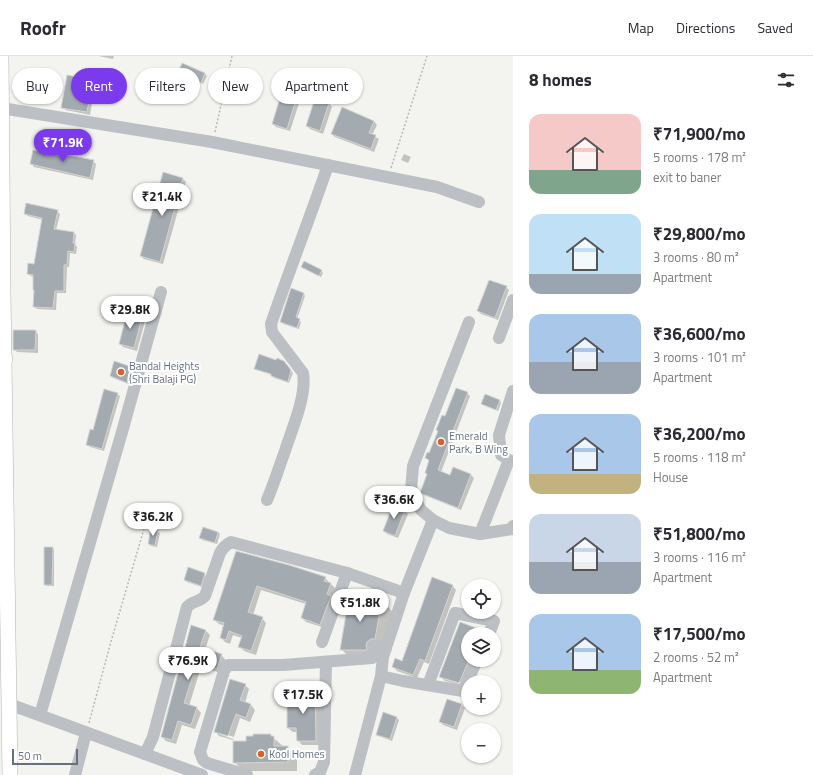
<!DOCTYPE html>
<meta charset="utf-8">
<style>
:root{--surface:#fff;--page:#f2f2f3;--text:#2b2b33;--muted:#7c7c81;--line:#e1e1e2;--accent:#7c3aed}
body{margin:0;font-family:"Titillium Web",sans-serif;background:var(--page);color:var(--text);height:100vh;display:flex;flex-direction:column;font-size:15px;white-space:nowrap}
*{box-sizing:border-box;margin:0}
p{font-size:13px;color:var(--muted)}
.icon{flex:none;width:22px;height:22px;fill:none;stroke:currentColor;stroke-width:2;stroke-linecap:round;stroke-linejoin:round}
.map{position:relative;flex:1;overflow:hidden}
.sheet{display:flex;flex-direction:column;background:var(--surface);width:300px}
.sheet>*{flex:none}
.banner{position:absolute;left:12px;top:12px;width:380px;height:36px;display:flex;gap:8px}
.buttons{position:absolute;left:461px;top:523px;display:grid;gap:8px}
.buttons a{display:grid;place-items:center;width:40px;height:40px;border-radius:50%;background:var(--surface);box-shadow:0 1px 3px #0004;font-size:20px}
.scale{position:absolute;left:12px;bottom:10px;width:66px;box-sizing:border-box;padding-left:4px;border:2px solid #64717f;border-top:0;font-size:11px;line-height:14px;white-space:nowrap;color:#64717f;-webkit-text-stroke:3px #fff;paint-order:stroke}
.price{position:absolute;translate:-50% -34px;padding:0 9px;border-radius:14px;background:#fff;color:#222;font-size:13px;line-height:26px;filter:drop-shadow(0 1px 2px #0008)}
.price::after{content:'';position:absolute;left:50%;top:24px;width:12px;height:9px;margin-left:-6px;background:inherit;clip-path:polygon(0 0,100% 0,50% 100%)}
.price.current{background:var(--accent);color:#fff}
ul{padding:0;list-style:none}
li{display:flex;align-items:center;gap:12px;height:100px;padding:0 16px}
li span{display:grid;place-items:center;flex:none;width:112px;height:80px;border-radius:12px;color:#555}
li>.icon{margin-inline-start:auto}
span .icon{width:48px;height:48px;fill:#fffc;stroke-width:1}
li b{font-size:17px}
h2{display:flex;justify-content:space-between;align-items:center;height:48px;padding:0 16px;font-size:17px}
.tag{padding:0 14px;border-radius:18px;background:var(--surface);box-shadow:0 1px 3px #0004;font-size:14px;line-height:36px}
.tag.current{background:var(--accent);color:#fff}
header{display:flex;align-items:center;gap:24px;box-sizing:border-box;height:56px;padding:0 20px;background:var(--surface);border-bottom:1px solid var(--line)}
header strong{font-size:19px}
nav{display:flex;gap:22px;margin-inline-start:auto;font-size:14px}
main{display:flex;flex:1;min-height:0}
.map>svg:first-child{display:block}
.shadow{fill:#0003;fill-rule:evenodd}
.building{fill:#a3aab0;stroke:#d4d5d2}
.lines{fill:none;stroke-linecap:round;stroke-linejoin:round}
.major-casing{stroke:#b0b3b7;stroke-width:16}
.highway-casing{stroke:#b1b4b7;stroke-width:18}
.path{stroke:#b6b8bb;stroke-width:1.5;stroke-dasharray:2 2;stroke-linecap:butt}
.minor{stroke:#bcbfc3;stroke-width:12}
.major{stroke:#fff;stroke-width:15}
.highway{stroke:#fff;stroke-width:17}
.poi-dot{fill:#d7612c;stroke:#fff;stroke-width:1.5}
.labels{text-anchor:middle;dominant-baseline:central;stroke-width:4;stroke-linejoin:round;paint-order:stroke}
.poi-label{font-size:11px;fill:#64717f;stroke:#fff;text-anchor:start}
</style>
<header>
<strong>Roofr</strong>
<nav><a>Map</a><a>Directions</a><a>Saved</a></nav>
</header>
<main>
<div class="map">
<svg width="513" height="719" viewBox="0 0 513 719">
<rect width="100%" height="100%" fill="#f3f3ef"/>
<g class="shadow">
<path d="M99,0H114L113,3Z"/>
<path d="M179,16L205,18L207,20L203,28Z"/>
<path d="M92,25L95,28L90,59L66,54L63,51Z"/>
<path d="M298,38L301,41L290,75L276,71L273,68Z"/>
<path d="M329,47L332,51L323,78L310,73L307,70Z"/>
<path d="M374,65L377,69L372,79L379,83L374,96L335,81L332,78Z"/>
<path d="M404,98L411,101L408,107L401,104Z"/>
<path d="M67,102L93,105L96,108L93,124L34,111L32,108Z"/>
<path d="M183,123L186,126L163,208L144,203L141,200Z"/>
<path d="M57,155L60,158L56,174L74,177L76,179L75,188L77,191L76,198L70,197L69,211H67L66,237H57L56,254L37,253L34,250L35,235L34,234V221L31,220L28,218L35,209L43,164L28,160L25,158Z"/>
<path d="M304,212L321,215L323,217L321,221Z"/>
<path d="M506,231L509,234L498,264L481,258L478,255Z"/>
<path d="M304,238L305,240L297,263L301,266L299,273L283,268L281,266Z"/>
<path d="M128,258L142,262L145,265L137,295L123,291L120,288Z"/>
<path d="M35,275L38,278V297L17,296L14,293Z"/>
<path d="M286,308L293,317L289,327L274,322L272,319L257,314L255,312Z"/>
<path d="M131,312L133,314L129,328L113,322L111,320Z"/>
<path d="M467,337L470,340L441,416L451,420L454,413L471,419L474,422L461,454L424,439L421,436L428,419L426,417L429,405L426,402L430,398L445,362Z"/>
<path d="M117,338L120,340L104,395L90,391L87,389Z"/>
<path d="M500,345L501,347L498,355L483,348Z"/>
<path d="M404,454L408,458L398,482L387,478L384,475Z"/>
<path d="M152,474L160,477L157,491L151,490L149,488Z"/>
<path d="M218,476L220,478L217,488L202,484L200,482Z"/>
<path d="M52,492L54,494V530H47L45,528Z"/>
<path d="M237,496L325,522L335,532L325,572L306,566L302,562L306,548L261,534L253,559L262,562L266,567L256,599L244,595L239,590L242,582L233,579L230,588L225,586L221,582L225,570L219,568L214,564Z"/>
<path d="M204,518L206,520L202,531L187,526L185,524Z"/>
<path d="M452,529L456,534L429,608L424,606L417,622L397,615L393,610L402,606Z"/>
<path d="M382,545L393,556L377,602L353,605L341,593Z"/>
<path d="M460,567L482,575L485,578H468V604H476L463,630L445,625L440,620ZM444,621L464,627L463,629L444,623Z"/>
<path d="M205,574L210,579L205,594L221,599L225,603L221,617L201,611L189,650L197,652L201,657L195,673L182,669L176,688L166,685L162,681Z"/>
<path d="M245,629L249,633L245,647L251,649L255,654L250,666L240,662L233,684L219,680L215,675ZM219,676L234,681L233,683L219,678Z"/>
<path d="M314,632L319,637L320,689H302L298,684V676H293L288,672L299,644Z"/>
<path d="M448,644L462,649L465,652L457,674L443,669L440,666Z"/>
<path d="M384,657L397,662L399,664L392,685L379,680L377,678Z"/>
<path d="M270,679L284,691H287L297,701V715H244L234,706L247,686Z"/>
</g>
<g class="building">
<path d="M182,7L205,17L201,27L178,16Z"/>
<path d="M67,19L93,24L87,56L61,52Z"/>
<path d="M283,32L298,37L287,73L272,68Z"/>
<path d="M315,42L329,47L320,75L306,70Z"/>
<path d="M342,51L374,65L369,77L376,79L371,93L331,78Z"/>
<path d="M33,94L66,101L67,99L94,104L90,122L30,108Z"/>
<path d="M163,116L183,122L160,206L140,200Z"/>
<path d="M26,147L58,154L54,173L74,176L73,187H75L74,196L68,195L67,209H64V235H55L53,252L33,251L34,234H33V219L27,218L28,207L34,208L42,162L24,158Z"/>
<path d="M304,205L322,214L319,220L301,211Z"/>
<path d="M489,224L507,230L495,262L477,255Z"/>
<path d="M291,232L304,237L296,261L300,263L297,272L280,266Z"/>
<path d="M127,257L142,261L134,292L119,288Z"/>
<path d="M13,274H36L35,294H13Z"/>
<path d="M259,298L276,304L277,302L284,305L291,314L288,326L271,320V318L254,313Z"/>
<path d="M114,305L132,311L127,327L110,320Z"/>
<path d="M456,332L468,336L438,414L450,419L453,411L471,418L458,452L420,437L427,418L425,417L429,404L425,402L427,396L429,397L438,375L436,374L442,359L445,360Z"/>
<path d="M104,333L118,337L102,393L86,389L90,373L93,374Z"/>
<path d="M485,338L500,344L496,354L481,348Z"/>
<path d="M393,449L405,454L395,480L383,475Z"/>
<path d="M203,471L218,476L215,487L199,482Z"/>
<path d="M151,472L158,474L155,490L148,488Z"/>
<path d="M44,491H53L52,529H44Z"/>
<path d="M236,495L289,509L326,521L324,525L331,527L327,538L331,540L320,569L301,562L306,546L257,530L248,556L263,561L251,595L238,591L242,580L229,575L226,584L220,582L224,567L213,564Z"/>
<path d="M188,511L205,517L201,530L184,524Z"/>
<path d="M432,521L453,529L425,605L420,603L413,619L392,611L395,602L402,605Z"/>
<path d="M349,541L382,544L375,583H371L367,586L366,589L367,594H340Z"/>
<path d="M460,566L482,574V578H468L469,604L459,627L439,621Z"/>
<path d="M191,569L206,574L200,591L222,598L217,613L197,607L184,647L197,651L191,669L178,665L172,684L161,681Z"/>
<path d="M230,623L246,628L240,644L251,648L246,662L236,658L228,680L214,676Z"/>
<path d="M315,631L316,685H297L296,672H287V643H298V632Z"/>
<path d="M447,643L462,648L454,671L439,666Z"/>
<path d="M383,656L397,661L390,683L376,679Z"/>
<path d="M253,678H271V680H274V690H288V706L233,707V685H246V680H253Z"/>
</g>
<g class="lines">
<defs>
<path id="major" d="M1,0L3,236L10,719"/>
<path id="highway" d="M0,303H4"/>
</defs>
<use href="#major" class="major-casing"/>
<use href="#highway" class="highway-casing"/>
<g class="path">
<path d="M215,76L232,0"/>
<path d="M391,112L427,0"/>
<path d="M89,667L110,589L146,466"/>
</g>
<g class="minor">
<path d="M1,52L212,86L437,131L479,146"/>
<path d="M469,266L413,410L411,435L421,454L433,464L449,472L480,478L512,473L513,470"/>
<path d="M499,282L513,244"/>
<path d="M267,444C274,428 279,411 285,395C292,373 307,339 303,317L272,276L271,268C289,215 310,162 328,109"/>
<path d="M480,478L509,404L501,399L499,379L513,335"/>
<path d="M322,586L347,517"/>
<path d="M373,590L386,592"/>
<path d="M381,620L403,625L463,635L477,604"/>
<path d="M428,629L455,557L494,565L489,578"/>
<path d="M9,648L202,719"/>
<path d="M40,659L122,376L161,236"/>
<path d="M145,698L153,681L187,551C192,545 200,546 205,540L220,497C223,491 226,489 231,486L347,517L404,537"/>
<path d="M75,719L86,677"/>
<path d="M247,719L207,707L203,704L200,696L224,615L228,609H283L372,602"/>
<path d="M315,719L320,716L324,706L326,606"/>
<path d="M355,719L381,620L383,601L404,537L433,464"/>
</g>
<use href="#major" class="major"/>
<use href="#highway" class="highway"/>
</g>
<g class="poi-dot">
<circle cx="121" cy="316" r="4"/>
<circle cx="441" cy="386" r="4"/>
<circle cx="261" cy="698" r="4"/>
</g>
<g class="labels">
<g class="poi-label">
<text x="129" y="310">Bandal Heights<tspan x="129" dy="13">(Shri Balaji PG)</tspan></text>
<text x="449" y="380">Emerald<tspan x="449" dy="13">Park, B Wing</tspan></text>
<text x="269" y="698">Kool Homes</text>
</g>
</g>
</svg>
<div class="buttons">
<a><svg class="icon" aria-label="locate" viewBox="0 0 24 24"><circle cx="12" cy="12" r="6"/><path d="M12 2v4M12 18v4M2 12h4M18 12h4"/></svg></a>
<a><svg class="icon" aria-label="layers" viewBox="0 0 24 24"><path d="M12 4l9 5-9 5-9-5zM3 14l9 5 9-5"/></svg></a>
<a>+</a>
<a>−</a>
</div>
<div class="scale">50 m</div>
<b class="price current" style="left:63px;top:107px">₹71.9K</b>
<b class="price" style="left:162px;top:161px">₹21.4K</b>
<b class="price" style="left:130px;top:274px">₹29.8K</b>
<b class="price" style="left:394px;top:464px">₹36.6K</b>
<b class="price" style="left:153px;top:481px">₹36.2K</b>
<b class="price" style="left:360px;top:567px">₹51.8K</b>
<b class="price" style="left:188px;top:625px">₹76.9K</b>
<b class="price" style="left:303px;top:659px">₹17.5K</b>
<div class="banner">
<a class="tag">Buy</a>
<a class="tag current">Rent</a>
<a class="tag">Filters</a>
<a class="tag">New</a>
<a class="tag">Apartment</a>
</div>
</div>
<section class="sheet">
<h2>8 homes<svg class="icon" aria-label="filters" viewBox="0 0 24 24"><path d="M4 7h16M4 17h16"/><circle cx="9" cy="7" r="2"/><circle cx="15" cy="17" r="2"/></svg></h2>
<ul>
<li><span style="background:linear-gradient(#f6c9c9 70%,#7fa58c 0)"><svg class="icon" aria-label="home" viewBox="0 0 24 24"><path d="M3 11l9-7 9 7M6 9v11h12V9"/></svg></span><div><b>₹71,900/mo</b><p>5 rooms · 178 m²</p><p>exit to baner</p></div></li>
<li><span style="background:linear-gradient(#bfe0f5 75%,#9aa5b1 0)"><svg class="icon" aria-label="home" viewBox="0 0 24 24"><path d="M3 11l9-7 9 7M6 9v11h12V9"/></svg></span><div><b>₹29,800/mo</b><p>3 rooms · 80 m²</p><p>Apartment</p></div></li>
<li><span style="background:linear-gradient(#a9c7e8 60%,#9aa5b1 0)"><svg class="icon" aria-label="home" viewBox="0 0 24 24"><path d="M3 11l9-7 9 7M6 9v11h12V9"/></svg></span><div><b>₹36,600/mo</b><p>3 rooms · 101 m²</p><p>Apartment</p></div></li>
<li><span style="background:linear-gradient(#a9c7e8 75%,#c2b280 0)"><svg class="icon" aria-label="home" viewBox="0 0 24 24"><path d="M3 11l9-7 9 7M6 9v11h12V9"/></svg></span><div><b>₹36,200/mo</b><p>5 rooms · 118 m²</p><p>House</p></div></li>
<li><span style="background:linear-gradient(#c9d6e8 60%,#9aa5b1 0)"><svg class="icon" aria-label="home" viewBox="0 0 24 24"><path d="M3 11l9-7 9 7M6 9v11h12V9"/></svg></span><div><b>₹51,800/mo</b><p>3 rooms · 116 m²</p><p>Apartment</p></div></li>
<li><span style="background:linear-gradient(#a9c7e8 70%,#8fb573 0)"><svg class="icon" aria-label="home" viewBox="0 0 24 24"><path d="M3 11l9-7 9 7M6 9v11h12V9"/></svg></span><div><b>₹17,500/mo</b><p>2 rooms · 52 m²</p><p>Apartment</p></div></li>
</ul>
</section>
</main>
